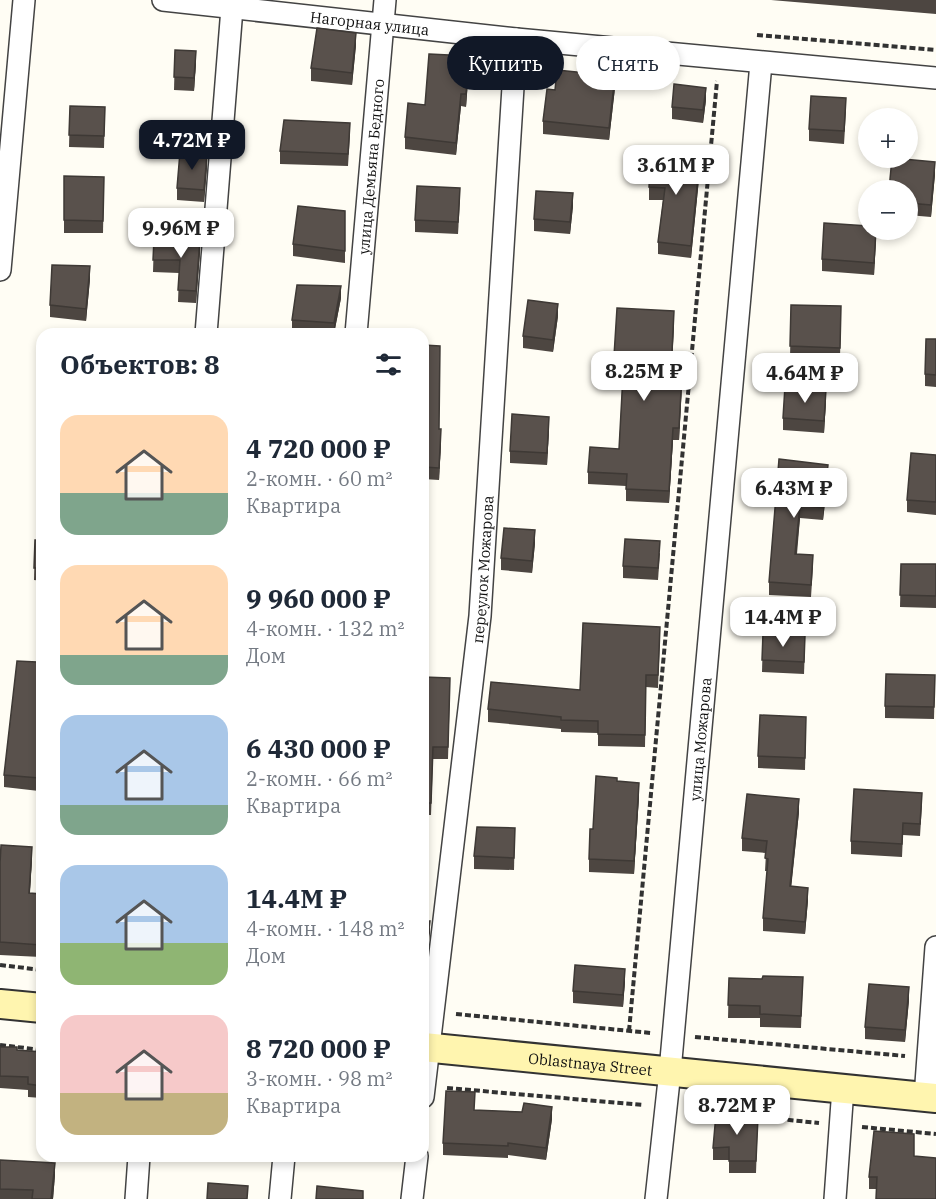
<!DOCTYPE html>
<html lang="ru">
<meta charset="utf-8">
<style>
:root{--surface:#fff;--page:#f2f2f3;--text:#1f2937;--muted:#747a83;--accent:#111827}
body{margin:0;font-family:"IBM Plex Serif",serif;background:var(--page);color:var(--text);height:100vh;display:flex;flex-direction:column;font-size:22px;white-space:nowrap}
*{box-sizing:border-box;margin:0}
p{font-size:20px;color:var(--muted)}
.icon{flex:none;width:33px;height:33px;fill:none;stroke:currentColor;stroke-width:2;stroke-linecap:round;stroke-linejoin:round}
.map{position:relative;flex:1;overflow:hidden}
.sheet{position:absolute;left:36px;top:328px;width:393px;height:834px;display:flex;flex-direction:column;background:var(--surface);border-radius:18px;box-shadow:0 3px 9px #0003}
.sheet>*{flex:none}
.banner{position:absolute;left:447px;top:36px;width:399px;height:54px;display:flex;gap:12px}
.tools{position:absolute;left:858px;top:108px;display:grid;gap:12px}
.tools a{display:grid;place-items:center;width:60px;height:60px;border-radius:50%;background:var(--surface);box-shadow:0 3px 9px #0003;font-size:30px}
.price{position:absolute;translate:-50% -51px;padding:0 14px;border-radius:12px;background:#fff;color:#222;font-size:20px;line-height:39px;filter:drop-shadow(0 2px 3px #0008)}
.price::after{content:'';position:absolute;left:50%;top:36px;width:18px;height:14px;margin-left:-9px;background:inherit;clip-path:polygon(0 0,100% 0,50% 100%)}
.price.selected{background:var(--accent);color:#fff}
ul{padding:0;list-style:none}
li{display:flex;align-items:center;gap:18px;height:150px;padding:0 24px}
li span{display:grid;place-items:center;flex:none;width:168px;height:120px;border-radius:18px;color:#555}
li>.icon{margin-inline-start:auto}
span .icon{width:72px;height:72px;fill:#fffc;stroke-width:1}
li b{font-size:26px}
h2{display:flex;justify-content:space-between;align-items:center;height:72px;padding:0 24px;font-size:26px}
.chip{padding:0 21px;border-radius:27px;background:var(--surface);box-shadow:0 3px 9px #0003;font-size:21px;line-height:54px}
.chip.selected{background:var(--accent);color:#fff}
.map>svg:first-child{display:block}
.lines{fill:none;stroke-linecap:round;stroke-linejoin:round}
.street-casing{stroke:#434343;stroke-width:24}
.secondary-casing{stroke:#323232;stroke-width:32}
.path{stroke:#323232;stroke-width:4;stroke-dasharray:6 3;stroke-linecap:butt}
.street{stroke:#fff;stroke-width:21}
.secondary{stroke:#fff5af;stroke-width:28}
.wall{fill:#4d4641}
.shaded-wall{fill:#3e3935}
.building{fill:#59514c;stroke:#3e3935;stroke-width:1.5}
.labels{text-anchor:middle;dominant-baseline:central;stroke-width:6;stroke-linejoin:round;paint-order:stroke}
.street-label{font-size:15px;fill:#101010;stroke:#fff}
</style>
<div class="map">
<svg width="936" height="1199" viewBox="0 0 936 1199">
<rect width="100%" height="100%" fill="#fffdf4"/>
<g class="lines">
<defs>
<g id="street">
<path id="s1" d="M163,0L516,39L936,78"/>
<path d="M0,270L24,0"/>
<path d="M206,334L232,8"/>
<path id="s2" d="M356,334L385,0"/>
<path id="s3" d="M423,1097L480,616L516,39"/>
<path d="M925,1097L936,947"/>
<path d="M136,1199L139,1156"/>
<path d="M280,1199L284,1156"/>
<path d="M412,1199L417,1156"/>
<path id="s4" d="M656,1199L670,1071L761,63"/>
<path d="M835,1199L843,1088"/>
</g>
<g id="secondary">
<path d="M0,1004L42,1008"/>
<path id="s5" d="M423,1047L936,1098"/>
</g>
</defs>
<use href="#street" class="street-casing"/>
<use href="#secondary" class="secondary-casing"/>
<g class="path">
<path d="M757,35L936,50"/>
<path d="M0,965L42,970"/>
<path d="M456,1014L651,1033"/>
<path d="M629,1031L717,81"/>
<path d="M695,1037L905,1056"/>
<path d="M0,1045L42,1050"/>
<path d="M447,1088L643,1105"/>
<path d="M689,1110L819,1123"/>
<path d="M862,1127L936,1134"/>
</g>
<use href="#street" class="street"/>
<use href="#secondary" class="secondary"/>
</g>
<g class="wall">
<path d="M771,0H936V14Z"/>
<path d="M356,45L352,85L311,81V68Z"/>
<path d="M175,50L196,63L194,91L174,90Z"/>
<path d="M469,68L466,107L461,106L456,155L405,149V137L425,105Z"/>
<path d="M615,88L609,140L543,134V121L555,90Z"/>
<path d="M706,100L703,123L672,119V107Z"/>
<path d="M70,106L105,107L104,148L69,147Z"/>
<path d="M846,111L844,144L809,141V129Z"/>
<path d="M350,135L348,166L280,164V151Z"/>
<path d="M207,167L204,202L177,200V188Z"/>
<path d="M700,169L691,258L658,254V242L663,200H649V187Z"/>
<path d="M935,174L931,217L908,215V190Z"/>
<path d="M64,176L104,177L103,233H64Z"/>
<path d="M460,200L458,234L415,232V220Z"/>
<path d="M573,206L570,234L534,231V219Z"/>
<path d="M345,211V263L293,256V244Z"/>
<path d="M154,239L200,252L196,303L178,302L179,273L153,272Z"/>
<path d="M876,239L874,275L822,271V259Z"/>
<path d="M90,279L86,321L50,317V305Z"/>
<path d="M341,298L334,334L292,332V320Z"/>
<path d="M791,305L841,306L840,360L790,359Z"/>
<path d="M558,316L553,352L523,348V336Z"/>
<path d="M674,323L672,371L682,384L679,440H673L669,503L626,501V486L588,484V472L619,449L623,369L614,368V356Z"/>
<path d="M936,339V387L925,386V374Z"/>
<path d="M423,345L441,442L439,480L423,479Z"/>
<path d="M826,401L824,433L783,430V418Z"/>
<path d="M549,429L547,465L510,463V451Z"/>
<path d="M936,455V515L907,512V500Z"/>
<path d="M779,459L828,477L823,520L800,518L797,554L813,567L811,597L769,595V582Z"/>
<path d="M35,540H42V581L34,580Z"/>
<path d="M535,543L532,573L501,570V558Z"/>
<path d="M660,553L658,580L623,578V566Z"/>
<path d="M901,564H936V608L900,607Z"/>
<path d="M763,633L805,647L804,674L762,672Z"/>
<path d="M660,639L658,688L646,687L645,747L598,746V733L561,732V729L488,722V709L580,690Z"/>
<path d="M42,648L39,791L4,787V775L37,662Z"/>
<path d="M935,675L934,719L885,718V706Z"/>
<path d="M423,677L450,690L448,759H433L431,815H423Z"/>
<path d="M806,729L805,770L758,768V756Z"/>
<path d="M617,781L639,796L634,874L589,872V859L593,829Z"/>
<path d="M922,805L920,836L903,835L902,857L851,854V841Z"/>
<path d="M799,812L791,887L808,900L805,934L763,931V918L767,871H765L766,853L742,851V838Z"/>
<path d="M515,828L514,870L474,869V856Z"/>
<path d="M32,859L30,893L42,894L41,957L0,955V864Z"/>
<path d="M803,977L801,1028L760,1027V1018H728L729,978L762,979Z"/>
<path d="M625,981L623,1007L573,1003V991Z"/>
<path d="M909,1000L905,1042L865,1039V1027Z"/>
<path d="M0,1047L17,1050L42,1052V1098L28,1097V1090L0,1088Z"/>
<path d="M475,1110L522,1112L552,1119L546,1160L508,1155V1158L443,1155V1143Z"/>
<path d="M758,1117L756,1173H729V1160H713V1148Z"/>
<path d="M914,1156L876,1189H869V1177Z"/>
<path d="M0,1160L55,1175L53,1199H0Z"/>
</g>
<g class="shaded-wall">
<path d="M356,33V45L352,85V73Z"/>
<path d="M196,51V63L194,91V78Z"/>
<path d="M469,56V68L466,107V94Z"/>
<path d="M615,76V88L609,140V128Z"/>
<path d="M706,88V100L703,123V110Z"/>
<path d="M461,94V106L456,155V143Z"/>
<path d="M207,154V167L204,202V190Z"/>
<path d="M700,157V169L691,258V246Z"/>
<path d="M935,162V174L931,217V205Z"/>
<path d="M573,193V206L570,234V222Z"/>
<path d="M876,230V239L874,275V263Z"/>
<path d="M200,240V252L196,303V291Z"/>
<path d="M90,266V279L86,321V309Z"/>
<path d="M341,286V298L334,334V323Z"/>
<path d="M558,304V316L553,352V340Z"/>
<path d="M674,311V323L671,383V371Z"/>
<path d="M682,372V384L679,440V428Z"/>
<path d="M826,389V401L824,433V421Z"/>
<path d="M549,417V429L547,465V453Z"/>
<path d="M673,428V440L669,503V491Z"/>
<path d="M441,429V442L439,480V468Z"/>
<path d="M828,465V477L823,520V508Z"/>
<path d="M800,505V518L795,566V554Z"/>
<path d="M535,530V543L532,573V561Z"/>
<path d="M42,764V776L39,791V778Z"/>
<path d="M639,783V796L634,874V861Z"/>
<path d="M799,799V812L790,899V886Z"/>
<path d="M32,847V859L29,905V893Z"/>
<path d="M808,888V900L805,934V922Z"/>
<path d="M430,921V933L423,987V975Z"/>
<path d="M625,969V981L623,1007V995Z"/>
<path d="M909,987V1000L905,1042V1030Z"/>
<path d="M552,1107V1119L546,1160V1148Z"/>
<path d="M55,1163V1175L53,1199H51Z"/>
</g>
<g class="building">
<path d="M317,28L356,33L352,73L311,68Z"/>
<path d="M175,50L196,51L194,78L174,77Z"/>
<path d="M429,54L469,56L466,94H461L456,143L405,137L408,103L425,105Z"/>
<path d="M557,70L615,76L609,128L543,121L547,89L555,90Z"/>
<path d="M674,84L706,88L703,110L672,107Z"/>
<path d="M811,96L846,98L844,131L809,129Z"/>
<path d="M70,106L105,107L104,136L69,135Z"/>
<path d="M284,120L350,123L348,154L280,151Z"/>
<path d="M180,152L207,154L204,190L177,188Z"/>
<path d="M651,154L700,157L691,246L658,242L665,188L649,187Z"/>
<path d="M892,158L935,162L931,205L908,203V190H889Z"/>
<path d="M64,176L104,177L103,221L64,220Z"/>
<path d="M417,186L460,188L458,222L415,220Z"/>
<path d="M536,191L573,193L570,222L534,219Z"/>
<path d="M298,206L345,211V251L293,244Z"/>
<path d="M824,223L868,226V230H876L874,263L822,259Z"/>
<path d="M154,239L200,240L196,291L178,290L180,260H153Z"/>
<path d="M52,265L90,266L86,309L50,305Z"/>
<path d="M297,285L341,286L334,323L292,320Z"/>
<path d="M528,300L558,304L553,340L523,336Z"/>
<path d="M791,305L841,306L840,348L790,346Z"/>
<path d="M617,308L674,311L671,371L682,372L679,428H673L669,491L626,489L627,474L588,472L590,447L619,449L624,357L614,356Z"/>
<path d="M926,339H936V375L925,374Z"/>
<path d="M423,345L440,346L439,429H441L439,468L423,467Z"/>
<path d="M785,386L826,389L824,421L783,418Z"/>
<path d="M512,414L549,417L547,453L510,451Z"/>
<path d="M911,453L936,455V502L907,500Z"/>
<path d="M779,459L828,465L823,508L800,505L795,554L813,555L811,585L769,582Z"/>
<path d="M423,518H424L423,558Z"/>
<path d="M504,528L535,530L532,561L501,558Z"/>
<path d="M625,539L660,541L658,568L623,566Z"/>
<path d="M35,540H42V568H34Z"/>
<path d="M901,564H936V596L900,595Z"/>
<path d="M583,623L660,627L658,675H646L645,735L598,734V721L561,720V717L488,709L491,682L580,690Z"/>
<path d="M763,633L805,635L804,662L762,660Z"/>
<path d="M37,648H42V764L39,778L4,775L17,661L37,662Z"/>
<path d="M886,674L935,675L934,707L885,706Z"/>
<path d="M423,677L450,678L448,747H433L431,803H423Z"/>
<path d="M760,715L806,717L805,758L758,756Z"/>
<path d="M596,776L617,778V781L639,783L634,861L589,859L590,829H593Z"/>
<path d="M854,789L922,793L920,824L903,823L902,844L851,841Z"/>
<path d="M747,794L799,799L790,886L808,888L805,922L763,918L768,859L765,858L767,841L742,838Z"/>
<path d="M477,827L515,828L514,858L474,856Z"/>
<path d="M1,845L32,847L29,893L42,894L41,945L0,942V864Z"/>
<path d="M423,921H430L423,975Z"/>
<path d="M575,965L625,969L623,995L573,991Z"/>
<path d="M763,976L803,977L801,1016L760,1014V1006L728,1005L729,978L762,979Z"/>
<path d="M869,984L909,987L905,1030L865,1027Z"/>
<path d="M0,1047H17V1050L42,1052V1086L28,1084V1077L0,1076Z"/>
<path d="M446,1091L475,1092L474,1110L522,1112L524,1103L552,1107L546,1148L508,1143V1146L443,1143Z"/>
<path d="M716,1114L758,1117L756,1161H729V1147L713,1148Z"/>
<path d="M874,1131L914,1134V1156L936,1158V1199H876L877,1177H869Z"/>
<path d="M0,1160L55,1163L51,1199H32L33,1190L0,1189Z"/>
<path d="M208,1183L248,1186L247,1199H207Z"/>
<path d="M317,1186L363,1191V1199H316Z"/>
</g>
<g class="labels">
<g class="street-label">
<text stroke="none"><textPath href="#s1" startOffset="208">Нагорная улица</textPath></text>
<text stroke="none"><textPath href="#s2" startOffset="168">улица Демьяна Бедного</textPath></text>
<text stroke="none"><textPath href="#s3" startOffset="531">переулок Можарова</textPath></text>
<text stroke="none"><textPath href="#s4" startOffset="462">улица Можарова</textPath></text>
<text stroke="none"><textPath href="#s5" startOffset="168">Oblastnaya Street</textPath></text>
</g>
</g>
</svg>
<div class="tools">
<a>+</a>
<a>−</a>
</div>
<b class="price selected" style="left:192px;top:171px">4.72M ₽</b>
<b class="price" style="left:676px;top:196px">3.61M ₽</b>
<b class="price" style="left:181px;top:259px">9.96M ₽</b>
<b class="price" style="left:644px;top:402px">8.25M ₽</b>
<b class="price" style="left:805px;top:404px">4.64M ₽</b>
<b class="price" style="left:794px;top:519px">6.43M ₽</b>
<b class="price" style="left:783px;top:648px">14.4M ₽</b>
<b class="price" style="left:737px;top:1136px">8.72M ₽</b>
<div class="banner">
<a class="chip selected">Купить</a>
<a class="chip">Снять</a>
</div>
<section class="sheet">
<h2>Объектов: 8<svg class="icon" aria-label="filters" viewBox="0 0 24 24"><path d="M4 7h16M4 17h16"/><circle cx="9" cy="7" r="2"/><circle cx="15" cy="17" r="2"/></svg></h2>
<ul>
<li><span style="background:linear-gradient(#ffd9b3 65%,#7fa58c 0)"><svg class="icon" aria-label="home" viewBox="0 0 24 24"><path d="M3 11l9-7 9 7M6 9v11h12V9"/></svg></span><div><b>4 720 000 ₽</b><p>2-комн. · 60 m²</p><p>Квартира</p></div></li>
<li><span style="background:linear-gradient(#ffd9b3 75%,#7fa58c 0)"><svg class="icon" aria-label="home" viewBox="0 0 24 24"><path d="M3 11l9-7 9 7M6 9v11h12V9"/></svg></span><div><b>9 960 000 ₽</b><p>4-комн. · 132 m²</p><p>Дом</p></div></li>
<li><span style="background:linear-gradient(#a9c7e8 75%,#7fa58c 0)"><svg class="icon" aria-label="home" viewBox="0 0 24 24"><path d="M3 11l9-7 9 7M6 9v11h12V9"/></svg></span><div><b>6 430 000 ₽</b><p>2-комн. · 66 m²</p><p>Квартира</p></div></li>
<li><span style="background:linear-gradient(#a9c7e8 65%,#8fb573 0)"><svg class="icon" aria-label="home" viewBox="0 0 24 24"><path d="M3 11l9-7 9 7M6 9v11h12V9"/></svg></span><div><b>14.4M ₽</b><p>4-комн. · 148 m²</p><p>Дом</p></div></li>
<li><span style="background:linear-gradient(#f6c9c9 65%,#c2b280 0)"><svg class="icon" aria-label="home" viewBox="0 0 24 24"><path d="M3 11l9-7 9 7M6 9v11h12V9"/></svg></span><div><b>8 720 000 ₽</b><p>3-комн. · 98 m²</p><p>Квартира</p></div></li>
</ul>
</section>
</div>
